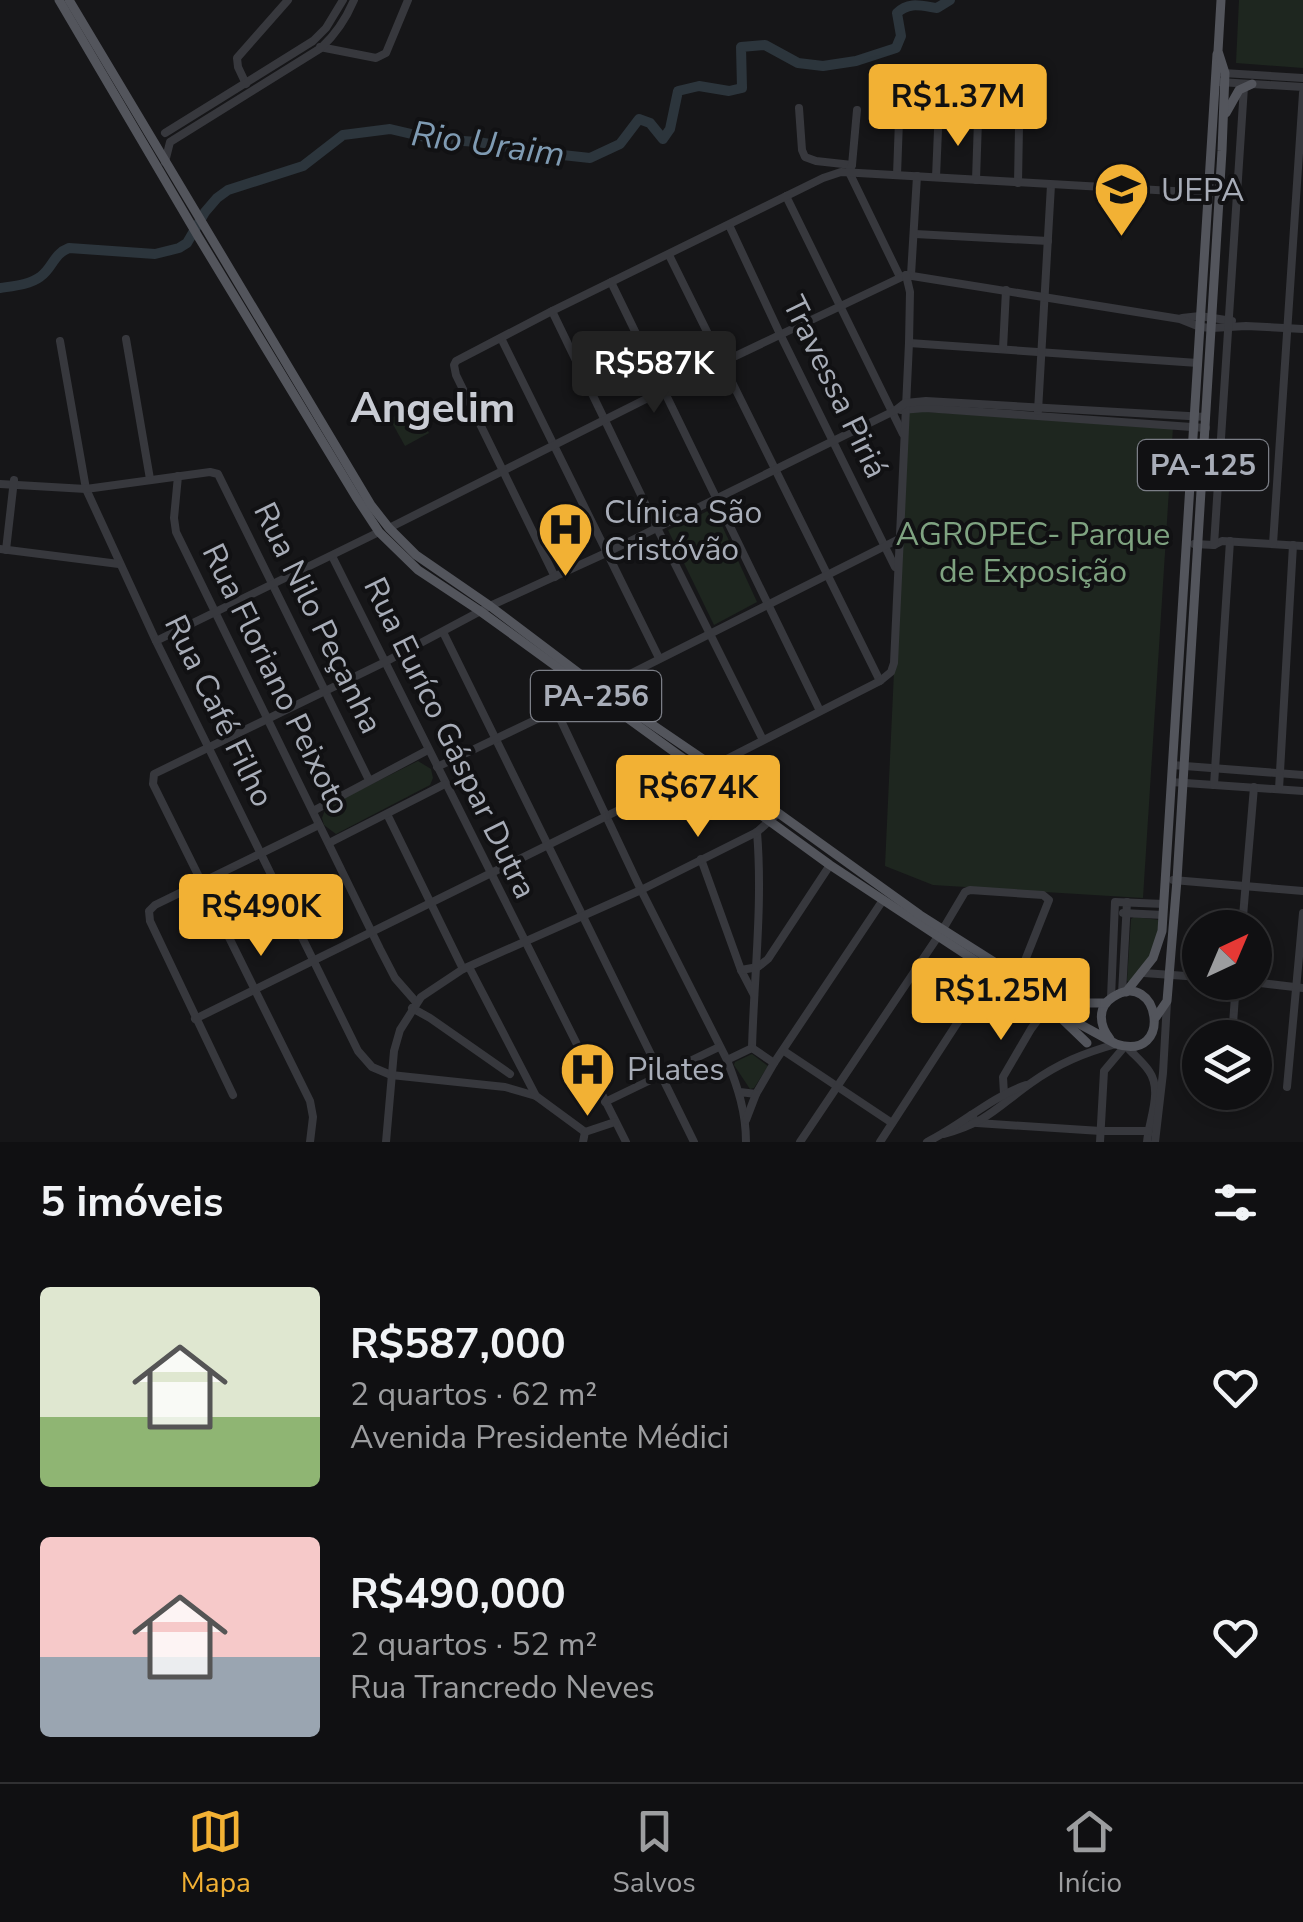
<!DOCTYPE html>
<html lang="pt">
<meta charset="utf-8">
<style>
:root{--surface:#101012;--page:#1e1e20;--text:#f1f3f6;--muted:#9c9d9f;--line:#303032;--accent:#f2b134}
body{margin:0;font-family:"Nunito Sans",sans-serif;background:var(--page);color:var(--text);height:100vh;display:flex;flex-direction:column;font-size:38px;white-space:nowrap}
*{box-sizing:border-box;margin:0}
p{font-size:32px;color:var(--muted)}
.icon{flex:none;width:55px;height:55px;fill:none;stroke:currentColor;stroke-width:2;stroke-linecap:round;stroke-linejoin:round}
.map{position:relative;height:1142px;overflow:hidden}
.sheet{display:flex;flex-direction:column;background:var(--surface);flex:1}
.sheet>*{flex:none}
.needle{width:65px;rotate:44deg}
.controls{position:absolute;left:1182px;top:910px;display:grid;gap:20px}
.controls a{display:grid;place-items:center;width:90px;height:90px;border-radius:50%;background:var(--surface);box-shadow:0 5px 15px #0003,0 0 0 2px var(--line);font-size:50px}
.price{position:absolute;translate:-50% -85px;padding:0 22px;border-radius:10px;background:var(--accent);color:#111;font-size:32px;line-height:65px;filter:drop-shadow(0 2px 5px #0008)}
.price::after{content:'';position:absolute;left:50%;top:60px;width:30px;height:22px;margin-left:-15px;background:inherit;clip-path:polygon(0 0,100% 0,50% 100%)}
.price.selected{background:#222;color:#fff}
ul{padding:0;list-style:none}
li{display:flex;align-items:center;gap:30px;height:250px;padding:0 40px}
li span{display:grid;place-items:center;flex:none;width:280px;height:200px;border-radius:10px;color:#555}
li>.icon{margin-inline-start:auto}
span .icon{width:120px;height:120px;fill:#fffc;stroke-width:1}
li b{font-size:42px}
h2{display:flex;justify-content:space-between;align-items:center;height:120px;padding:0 40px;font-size:42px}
.menu{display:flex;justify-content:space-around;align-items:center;height:140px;border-top:2px solid var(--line);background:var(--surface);font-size:28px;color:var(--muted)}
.menu a{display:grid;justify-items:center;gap:5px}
.menu .selected{color:var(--accent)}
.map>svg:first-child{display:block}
.green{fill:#1e261f}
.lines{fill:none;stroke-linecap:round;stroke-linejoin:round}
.river{stroke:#2c353c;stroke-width:10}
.minor{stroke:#37383d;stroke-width:8}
.major{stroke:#53555c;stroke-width:9}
.labels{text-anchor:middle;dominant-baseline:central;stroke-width:8;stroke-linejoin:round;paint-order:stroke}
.shield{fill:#111113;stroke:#7b7e86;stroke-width:2.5}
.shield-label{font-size:30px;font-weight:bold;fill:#a8adb8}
.poi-label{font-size:32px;fill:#a8adb8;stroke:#111113;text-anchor:start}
.street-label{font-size:32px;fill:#a8adb8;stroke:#111113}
.park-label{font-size:32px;fill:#7fa381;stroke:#111113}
.water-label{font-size:35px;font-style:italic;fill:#7f9bb3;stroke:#111113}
.district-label{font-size:42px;font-weight:bold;fill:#c9ccd4;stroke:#111113}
</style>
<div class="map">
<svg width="1303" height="1142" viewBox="0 0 1303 1142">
<rect width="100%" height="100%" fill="#161618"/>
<g class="green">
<path d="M1239,0H1303V68L1236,63Z"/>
<path d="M413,406L429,433L405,446L390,419Z"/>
<path d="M910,411L1173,427L1143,898L933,885L885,866L906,413Z"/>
<path d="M714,508L757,602L714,625L668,530Z"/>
<path d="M418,761L431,769L433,778L430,785L336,834L324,825L322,818L326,807Z"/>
<path d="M1134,917L1160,920L1154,952L1130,982L1127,981L1131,919Z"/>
<path d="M752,1054L768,1066L754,1088L750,1089L734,1065L735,1062Z"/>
</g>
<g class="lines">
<path class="river" d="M0,288C13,286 29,285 40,277C53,268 53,254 69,248L155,254L179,248L187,243L205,212L217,198L228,190L303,166L343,135L390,129L433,139L478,142L544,153L590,158L620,144L639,119L650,123L663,139L670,129L678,91L699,86L729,91L742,88L741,47L765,45L798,63L823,66L856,61L896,48L901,36L897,13C909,1 922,6 937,8L950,0"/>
<g class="minor">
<path d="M320,47L376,58L386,53L408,0"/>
<path d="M1223,73L1303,78"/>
<path d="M1219,82L1303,87"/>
<path d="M246,84L238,67L237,58L288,0"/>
<path d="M799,108L802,150L805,157L816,161L852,165"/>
<path d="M857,110L852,165L849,172L900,277"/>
<path d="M165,133L313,41L326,28L343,0"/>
<path d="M165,162L170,142L321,48C336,34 346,19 354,0"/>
<path d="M897,175L900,93"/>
<path d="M936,177L938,130"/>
<path d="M976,180L978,120"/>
<path d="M1018,183L1019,127"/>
<path d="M786,196L903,434"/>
<path d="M729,225L780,334L895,567"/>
<path d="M915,234L1048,241"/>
<path d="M669,255L880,681"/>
<path d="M911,275L917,176"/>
<path d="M611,282L820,711"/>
<path d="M552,311L657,528L763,740"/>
<path d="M1182,318L1200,316L1232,321"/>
<path d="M501,338L659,658"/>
<path d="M126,339L150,479"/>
<path d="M60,341L86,489L156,641L358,1051L372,1067L391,1075L505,1087L536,1096L585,1132"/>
<path d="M909,343L1198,363"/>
<path d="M1003,349L1006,290"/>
<path d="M901,410L925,408L1206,428"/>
<path d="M1038,411L1051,185"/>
<path d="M178,476L174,518L176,532L380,949L395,978L416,1002"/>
<path d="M0,484L86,489L210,472L218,474L369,780"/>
<path d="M389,528L664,390L906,275L1180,319L1200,327L1212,328L1246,326L1303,329"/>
<path d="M1194,544L1214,545L1222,541L1303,546"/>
<path d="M1273,544L1303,93"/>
<path d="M1214,545L1244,87"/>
<path d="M0,549L119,564"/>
<path d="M6,550L14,480"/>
<path d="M332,556L626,1142"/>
<path d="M555,577L456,375L454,365L456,361L552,311L823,178L841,172L1208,193"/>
<path d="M443,632L694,1142"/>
<path d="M156,641L379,532"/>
<path d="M600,689L899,539"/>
<path d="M556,710L641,890L727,1060"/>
<path d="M1172,765L1303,775"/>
<path d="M437,767L556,710L588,690"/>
<path d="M1171,782L1303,791"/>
<path d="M1214,785L1230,541"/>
<path d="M1279,789L1293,545"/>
<path d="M313,811L428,750"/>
<path d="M387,814L463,969"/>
<path d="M329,843L445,784"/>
<path d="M701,859L741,970L754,995"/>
<path d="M1173,880L1303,891"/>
<path d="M1123,913L1163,915"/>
<path d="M1242,928L1254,787"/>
<path d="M469,967L536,1096"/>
<path d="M741,970L758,967L768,959L830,865"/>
<path d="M1144,973L1200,977"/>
<path d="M1252,982L1303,988"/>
<path d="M1122,993L1127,902"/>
<path d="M1111,998L1115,902L1164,904"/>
<path d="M412,1008L430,1018L510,1074"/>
<path d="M195,1019L700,770L713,766L880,681L891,672L894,663L909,343L910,292L906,275"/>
<path d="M1232,1038L1236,982"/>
<path d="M1127,1047C1134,1055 1143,1062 1149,1071C1163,1091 1149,1119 1147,1142"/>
<path d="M752,1048C754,976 763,904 757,832"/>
<path d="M784,1051L892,1123"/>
<path d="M774,1063L883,900"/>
<path d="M1287,1087L1303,913"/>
<path d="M740,1092L756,1094L774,1063L752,1048L727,1060C738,1088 746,1112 746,1142"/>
<path d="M1004,1094L1003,1077L1031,1029L1048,1006"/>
<path d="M233,1095L150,921L149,911L155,905L319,825"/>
<path d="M605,1102L719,1047"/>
<path d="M971,1115L977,1123L1101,1131H1148"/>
<path d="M746,1120L756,1094"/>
<path d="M944,1134C988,1122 997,1107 1031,1083C1059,1063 1084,1053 1116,1044"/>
<path d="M310,1142L313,1117L310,1101L153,784L154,774L385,662L490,606L606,553L896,410L905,403L926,401L1206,417"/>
<path d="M386,1142L394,1051L400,1030L421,997L463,969L641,890L757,832L777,814"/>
<path d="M583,1142L585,1132L615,1122"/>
<path d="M800,1142L943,929L965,892L970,890L1043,895L1049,900L1018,978"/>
<path d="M880,1142L991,971"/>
<path d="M927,1142C962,1125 989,1098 1026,1085"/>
<path d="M1100,1142L1104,1071L1125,1046"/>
<path d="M1155,1142L1163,1073L1167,1002"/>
</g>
<g class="major">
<path d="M59,0L199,238L356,497L379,532L418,570L480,611L830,865L991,971L1054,1010L1116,1044C1175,1063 1159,967 1113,997C1097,1007 1099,1025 1110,1039"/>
<path d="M69,0L371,505L389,528L416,555L490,606L600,689L713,766L920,915L1043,993L1071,1003H1106"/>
<path d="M1226,113L1239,90L1252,84"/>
<path d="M1126,992L1153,958L1162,931L1217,54"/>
<path d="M1059,1016L1087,1043"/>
<path d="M1156,1017L1167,1001L1177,880L1222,151L1225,73L1218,51L1221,0"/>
</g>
</g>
<defs>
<symbol id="university-pin" viewBox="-11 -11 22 30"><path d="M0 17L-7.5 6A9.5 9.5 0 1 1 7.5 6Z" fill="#f2b134" stroke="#111113"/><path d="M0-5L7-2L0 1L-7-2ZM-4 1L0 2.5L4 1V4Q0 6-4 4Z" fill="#111"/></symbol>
<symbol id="hospital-pin" viewBox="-11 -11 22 30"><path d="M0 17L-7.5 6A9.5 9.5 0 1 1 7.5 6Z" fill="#f2b134" stroke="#111113"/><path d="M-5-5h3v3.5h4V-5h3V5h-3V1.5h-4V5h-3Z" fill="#111"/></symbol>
</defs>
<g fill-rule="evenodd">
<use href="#university-pin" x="1090" y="158" width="63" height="86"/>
<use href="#hospital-pin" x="534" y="498" width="63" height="86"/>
<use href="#hospital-pin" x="556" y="1038" width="63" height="86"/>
</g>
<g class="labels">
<g class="shield">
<rect x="1138" y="440" width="130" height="50" rx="8"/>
<rect x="531" y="671" width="130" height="50" rx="8"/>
</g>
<g class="shield-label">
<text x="1203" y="465">PA-125</text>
<text x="596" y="696">PA-256</text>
</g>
<g class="poi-label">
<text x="1161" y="190">UEPA</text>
<text x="604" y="512">Clínica São<tspan x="604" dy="37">Cristóvão</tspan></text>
<text x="627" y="1069">Pilates</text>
</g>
<g class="street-label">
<text transform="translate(835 387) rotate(64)">Travessa Piriá</text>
<text transform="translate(318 618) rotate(64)">Rua Nilo Peçanha</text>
<text transform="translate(276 679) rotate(64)">Rua Floriano Peixoto</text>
<text transform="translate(219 711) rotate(64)">Rua Café Filho</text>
<text transform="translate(450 738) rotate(64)">Rua Euríco Gáspar Dutra</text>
</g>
<g class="park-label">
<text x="1033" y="534">AGROPEC- Parque<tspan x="1033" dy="37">de Exposição</tspan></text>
</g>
<g class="water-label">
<text transform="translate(488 144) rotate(8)">Rio Uraim</text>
</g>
<g class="district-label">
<text x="433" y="408">Angelim</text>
</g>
</g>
</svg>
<div class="controls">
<a><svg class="needle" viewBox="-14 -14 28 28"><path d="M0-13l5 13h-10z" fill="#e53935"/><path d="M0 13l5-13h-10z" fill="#9c9d9f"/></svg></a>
<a><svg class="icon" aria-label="layers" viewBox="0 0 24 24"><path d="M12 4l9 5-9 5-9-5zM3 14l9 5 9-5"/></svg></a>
</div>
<b class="price" style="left:958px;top:149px">R$1.37M</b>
<b class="price selected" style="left:654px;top:416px">R$587K</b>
<b class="price" style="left:698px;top:840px">R$674K</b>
<b class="price" style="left:261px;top:959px">R$490K</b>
<b class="price" style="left:1001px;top:1043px">R$1.25M</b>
</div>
<section class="sheet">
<h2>5 imóveis<svg class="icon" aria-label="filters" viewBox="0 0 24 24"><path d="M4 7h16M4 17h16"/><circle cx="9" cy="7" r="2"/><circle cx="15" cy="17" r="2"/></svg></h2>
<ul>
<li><span style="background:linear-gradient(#dfe7d0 65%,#8fb573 0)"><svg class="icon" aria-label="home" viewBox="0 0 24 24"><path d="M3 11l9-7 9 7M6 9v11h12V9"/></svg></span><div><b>R$587,000</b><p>2 quartos · 62 m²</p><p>Avenida Presidente Médici</p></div><svg class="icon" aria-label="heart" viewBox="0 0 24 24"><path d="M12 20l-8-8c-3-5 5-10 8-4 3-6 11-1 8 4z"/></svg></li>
<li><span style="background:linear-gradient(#f6c9c9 60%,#9aa5b1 0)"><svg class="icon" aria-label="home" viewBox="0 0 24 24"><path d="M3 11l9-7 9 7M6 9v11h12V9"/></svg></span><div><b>R$490,000</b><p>2 quartos · 52 m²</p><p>Rua Trancredo Neves</p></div><svg class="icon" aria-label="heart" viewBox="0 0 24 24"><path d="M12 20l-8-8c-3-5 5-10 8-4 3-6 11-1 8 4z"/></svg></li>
</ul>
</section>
<nav class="menu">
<a class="selected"><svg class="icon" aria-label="map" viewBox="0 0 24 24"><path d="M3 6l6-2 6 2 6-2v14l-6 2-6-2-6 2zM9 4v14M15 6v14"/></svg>Mapa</a>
<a><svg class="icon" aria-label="saved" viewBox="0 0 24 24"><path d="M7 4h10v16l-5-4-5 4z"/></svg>Salvos</a>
<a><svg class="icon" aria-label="home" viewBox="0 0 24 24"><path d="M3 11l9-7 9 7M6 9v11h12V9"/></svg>Início</a>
</nav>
